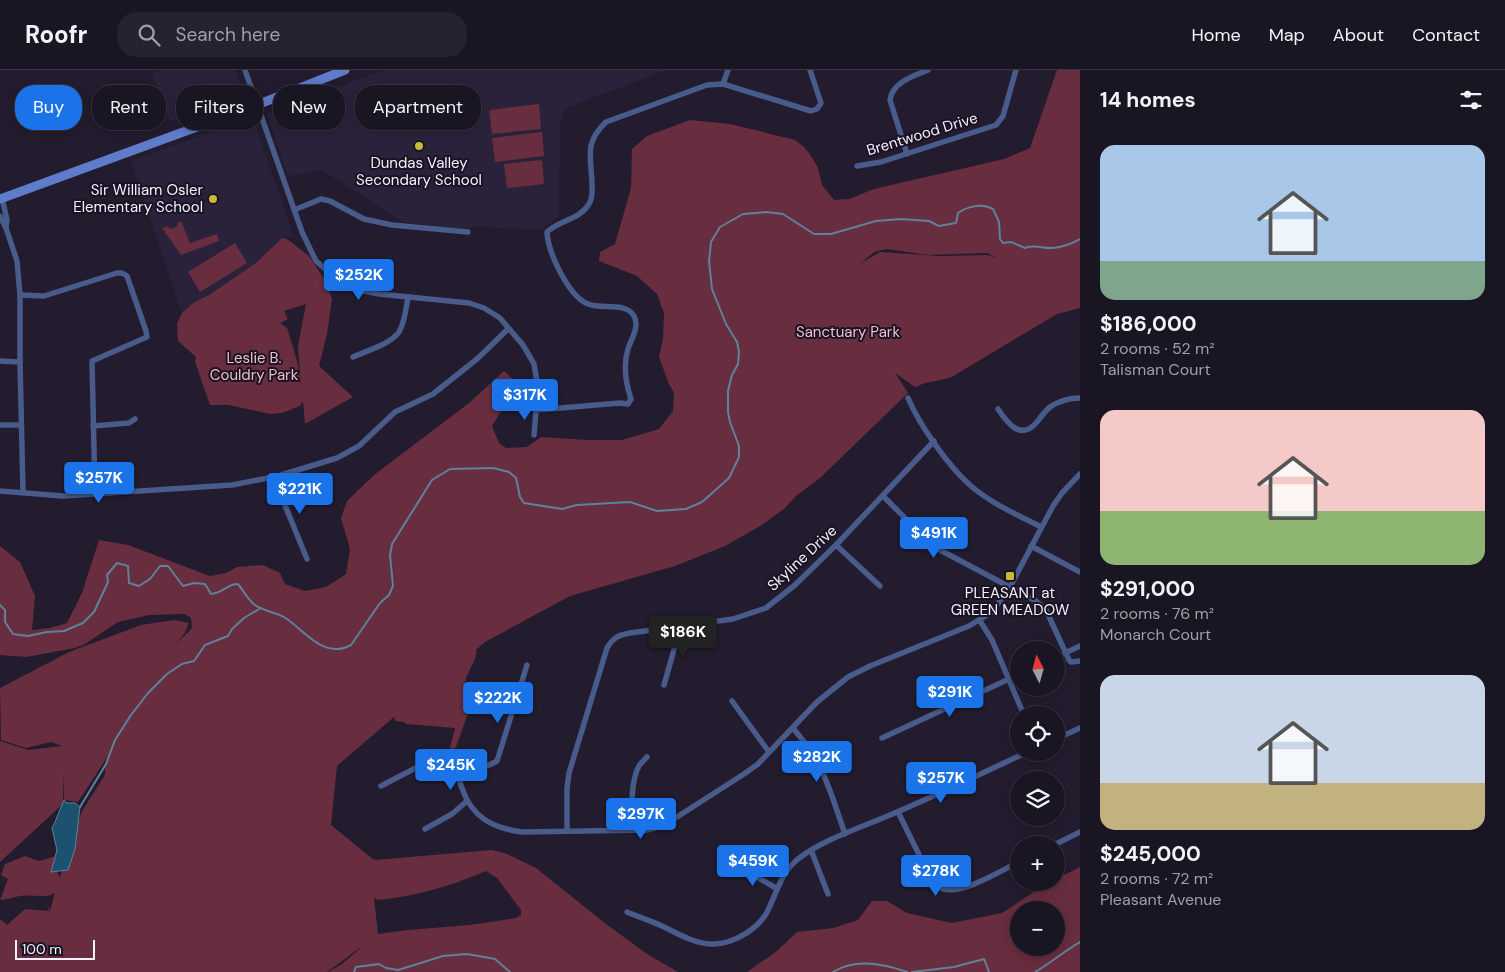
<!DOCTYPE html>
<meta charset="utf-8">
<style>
:root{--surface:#1a1522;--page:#27222f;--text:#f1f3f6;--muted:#9f9fa5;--line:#383440;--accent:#1a73e8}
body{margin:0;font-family:"DM Sans",sans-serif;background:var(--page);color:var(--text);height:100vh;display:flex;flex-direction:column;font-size:19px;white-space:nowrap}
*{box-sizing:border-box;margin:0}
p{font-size:16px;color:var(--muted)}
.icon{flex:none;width:28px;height:28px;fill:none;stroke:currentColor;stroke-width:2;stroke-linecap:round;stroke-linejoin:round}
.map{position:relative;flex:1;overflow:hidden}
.sheet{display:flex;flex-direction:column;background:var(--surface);width:425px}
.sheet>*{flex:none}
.top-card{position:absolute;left:15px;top:15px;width:475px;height:45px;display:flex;gap:10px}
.needle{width:32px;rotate:354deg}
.fabs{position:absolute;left:1010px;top:571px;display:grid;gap:10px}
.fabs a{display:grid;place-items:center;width:55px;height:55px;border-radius:50%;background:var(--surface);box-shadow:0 2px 12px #0003,0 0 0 1px var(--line);font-size:25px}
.scale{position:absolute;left:15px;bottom:12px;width:80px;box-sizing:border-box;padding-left:5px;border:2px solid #f4f1fd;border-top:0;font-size:14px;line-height:18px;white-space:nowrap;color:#f4f1fd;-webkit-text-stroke:4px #191324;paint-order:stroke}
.price{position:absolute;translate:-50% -42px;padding:0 11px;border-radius:5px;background:var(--accent);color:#fff;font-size:16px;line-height:32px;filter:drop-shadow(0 1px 2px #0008)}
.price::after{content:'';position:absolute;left:50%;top:30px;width:15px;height:11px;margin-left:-8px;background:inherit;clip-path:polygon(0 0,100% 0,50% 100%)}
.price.selected{background:#222;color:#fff}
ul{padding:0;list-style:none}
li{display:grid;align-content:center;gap:10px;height:265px;padding:0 20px}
li span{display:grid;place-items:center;height:155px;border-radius:15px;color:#555}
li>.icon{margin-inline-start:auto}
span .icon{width:90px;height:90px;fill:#fffc;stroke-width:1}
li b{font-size:21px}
h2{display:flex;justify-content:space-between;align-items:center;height:60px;padding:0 20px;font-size:21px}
.tag{padding:0 18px;border-radius:20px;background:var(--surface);box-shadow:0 2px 12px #0003,0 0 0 1px var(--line);font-size:18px;line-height:45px}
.tag.selected{background:var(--accent);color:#fff}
header{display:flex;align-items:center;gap:30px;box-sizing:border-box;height:70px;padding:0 25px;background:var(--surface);border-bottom:1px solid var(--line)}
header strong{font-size:24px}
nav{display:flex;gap:28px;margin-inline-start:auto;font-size:18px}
.search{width:350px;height:45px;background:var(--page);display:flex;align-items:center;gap:12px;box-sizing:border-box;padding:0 18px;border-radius:20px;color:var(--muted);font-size:19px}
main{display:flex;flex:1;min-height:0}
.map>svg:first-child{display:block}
.built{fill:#2a223a}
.green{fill:#682d3e;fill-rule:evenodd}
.water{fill:#1c526f;stroke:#5d829a}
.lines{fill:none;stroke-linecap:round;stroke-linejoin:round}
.stream{stroke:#5d829a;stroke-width:2}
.street{stroke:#485b8b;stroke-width:5.5}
.secondary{stroke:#5f7cca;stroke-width:9}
.poi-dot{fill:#ccb938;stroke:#191324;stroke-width:2}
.labels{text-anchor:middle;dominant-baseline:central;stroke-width:4;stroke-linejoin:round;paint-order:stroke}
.street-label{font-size:15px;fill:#f4f1fd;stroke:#191324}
.poi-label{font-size:15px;fill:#f4f1fd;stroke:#191324}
.park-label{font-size:15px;fill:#f3bfcb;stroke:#191324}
</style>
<header>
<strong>Roofr</strong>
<div class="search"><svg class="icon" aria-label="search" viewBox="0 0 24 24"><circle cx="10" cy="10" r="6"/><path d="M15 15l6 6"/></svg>Search here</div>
<nav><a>Home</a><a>Map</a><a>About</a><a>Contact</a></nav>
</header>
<main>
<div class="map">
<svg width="1080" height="902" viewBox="0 0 1080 902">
<rect width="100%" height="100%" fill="#221c2e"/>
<g class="built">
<path d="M160,0H235L246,28L170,52L152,3Z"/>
<path d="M383,0H666L564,39L560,52L559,147L540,160L477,157L461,159L403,152L322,100L288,106L267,43L274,42Z"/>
<path d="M249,48H253L294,167L282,168L257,192L209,225L193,233L182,243L131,91Z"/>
</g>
<g class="green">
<path d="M1057,0H1080V238L1057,244L950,308L925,313L915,317L895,303L908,323L820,408L796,426L785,438L762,455L725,476L675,496L570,526L485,572L476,580C478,591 466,601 465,614L475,624L456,677L452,681L450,678L455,658L406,654L404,652L395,651L394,647L337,696L331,755L374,790L492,780L507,784L536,798L606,854L647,884L678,902H328L342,894L364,875L327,902H0V849L7,855L25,839L49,841L47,836L50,840L55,823C45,829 33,824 20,826C13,827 7,830 0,830L8,809L1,805L5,794L25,786L39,791L56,786L60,793L56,800L60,807L82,741L105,705V695L108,686L78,732L64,730L63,701V734L0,792V671L28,680L62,676L51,672L26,678L1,670L0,618L69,582L141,555L174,550L189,553L185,563L175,575L192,558L191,548L184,544L149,545L118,552L85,574L75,578L26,587L0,585V476L20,492L35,526L32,560L50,558L67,553L82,523L99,470L128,475L210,506L226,503L237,497L263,495L280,503L285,514L305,521L326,517L346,504L350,479L341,448L347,431L374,405L469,333L504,301L515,311V321L504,324V336L492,356L499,373L506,378L527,377L541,367L588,370H622L659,359L673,341L674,323L668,312L659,287L663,269L664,243L657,224L637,206L599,191L600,182L615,174L631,118L632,79L647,66L690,50L730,54L795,70L804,77L811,86L818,98L822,115L834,130L849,129L874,119L1004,89L1030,78ZM887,179L928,185L987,183L996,188L987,185L939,186L880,182L860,194L874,182ZM486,801L497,808L521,840V845L516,848L470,855L408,860L378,864L374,827L377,830C414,827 451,816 486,801Z"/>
<path d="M539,34L541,59L492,64L489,40Z"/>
<path d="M542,62L544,86L495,92L492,68Z"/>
<path d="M542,90L544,114L507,118L504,94Z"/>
<path d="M181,151L190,173L217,164L219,171L181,185L162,158L168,156L170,159L178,156L177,153Z"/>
<path d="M282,168L287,169L309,186L325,210L332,229L327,264L319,296L353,327L305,354L303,331L300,336L282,343L271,344L228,335H210L195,292L196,287L178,271L177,254L182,243L193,233L209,225L257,192ZM306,234L298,276L301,319L298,294L287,258L280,253L288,249L284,241Z"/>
<path d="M235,173L247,193L200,222L188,202Z"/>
<path d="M1080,797V902H747L777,881L797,862L833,858L858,850L872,831H887L907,843L952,853L1002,843L1043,816L1049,813L1056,812V809ZM1019,840H1056V878H1019Z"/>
</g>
<path class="water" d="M64,730L67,733H75L80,737L75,779L68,800L51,802L57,780L52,758L55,752Z"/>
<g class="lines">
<g class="stream">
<path d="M0,535L5,540V552L13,564L28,566L47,562L64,561L83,553L94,542L108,512L107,505L117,493L128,496L129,513L139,516L150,509L160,496H168L183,516L194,513L205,514L211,524C225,522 227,514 238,514C243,520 248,530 255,535C263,541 275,542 284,547C305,560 323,590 351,575L380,533L389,525L393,516L390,485L392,474L432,410L450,399L493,398L509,402L516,408L520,427L524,433L562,439L577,435L630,432L657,441L686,439L702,432L729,408L739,387V376L730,352L728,342V321L732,305L738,294L739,282L737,272L726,254L712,219L709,191L711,172L720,157L743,144L766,142L783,144L814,164H831L876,151L901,149L929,151L939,156L956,153L958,143C968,136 982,133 993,139L999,152L1000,169L1003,173L1011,172L1025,178C1035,174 1043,179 1053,178C1063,177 1071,174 1080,169"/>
<path d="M80,737L106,694L115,670L131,645L148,623L167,604L182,594L194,591L205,575L228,566L232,559L244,548L261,538"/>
<path d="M354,902L356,897L379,894L386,898L398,900L443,886L467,884L495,889L510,902"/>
<path d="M833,902C855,888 885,894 907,902"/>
<path d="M912,902L954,897L984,889L989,902"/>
<path d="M1035,902C1051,893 1064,881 1080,872"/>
</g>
<g class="street">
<path d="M245,0L302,162L316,191L341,213L360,220L379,224L469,233L484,238L500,248L523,275L534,294L538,317L534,365"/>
<path d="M723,14L728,0"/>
<path d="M907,84L890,30C892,12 914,6 928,0"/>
<path d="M857,96L881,92L996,55L1003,46L1016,0"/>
<path d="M2,128L7,150L6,158"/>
<path d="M294,140L321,129L330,131L364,149L392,155L468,162"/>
<path d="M0,146L6,158L17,191L20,225V292L23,422"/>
<path d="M20,225L44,226L117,203H122L127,206L146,261L147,267L92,291L95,424"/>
<path d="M353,287C366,281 391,274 399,262C405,252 406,238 408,227"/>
<path d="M0,291L20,292"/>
<path d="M908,328C920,356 949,397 971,416C992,434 1018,445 1041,457"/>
<path d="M998,339C1008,354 1021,371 1037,352C1041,347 1045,341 1050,337C1059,331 1069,328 1080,328"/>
<path d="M537,340L620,333L628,334L631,329C626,314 623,295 628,279C631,269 640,257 634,246C625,231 602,240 588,234C568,226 548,182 547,162C560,150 582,149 590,132C593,126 592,119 592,113C591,86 584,73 606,52L707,15L723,14L811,41L817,39L821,33L810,0"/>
<path d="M0,355H21"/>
<path d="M93,356L129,353L135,349"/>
<path d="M278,406L282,428L307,489"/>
<path d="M0,421L63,426L232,415L278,406L337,388L359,376L395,342L433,324L477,289L508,259"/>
<path d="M883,426L931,474L940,480L1036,531L1046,540L1069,590L1071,592L1080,591"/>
<path d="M836,475L880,516"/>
<path d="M1031,476L1080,502"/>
<path d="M980,551L992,570L1024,645"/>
<path d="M1065,583L1080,576"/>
<path d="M664,615L681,555"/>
<path d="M732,631L769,682"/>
<path d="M793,658L817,688L832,726L845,764"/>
<path d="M882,668L1009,609"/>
<path d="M1056,669L1080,658"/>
<path d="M458,702L489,695L497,691L527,595"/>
<path d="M381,716L427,692H453C459,699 458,709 462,718C472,748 493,758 522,762L647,760L663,756L744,704L758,694L817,632L848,607L870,596L969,556L992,542L1010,517L1053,436L1062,423L1080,404"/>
<path d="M898,742L933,813C936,815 940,818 944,819C964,824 1000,801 1019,792"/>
<path d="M425,759L452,744L467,731"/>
<path d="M567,760V718L569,703L607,578C613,568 618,565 630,563L733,549L766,538L795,515L836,475L934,371"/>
<path d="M632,760C632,742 630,712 639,696C641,693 644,690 647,687"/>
<path d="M1054,775L1080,762"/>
<path d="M811,780L828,824"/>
<path d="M740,797L776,818"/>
<path d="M627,842C639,847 651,851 662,856C679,864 696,875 715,874C734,873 756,860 766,844C777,824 779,805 798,789C825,768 866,756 897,742C941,723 984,702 1028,682"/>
</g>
<path class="secondary" d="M0,129L257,35L345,0"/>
</g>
<g class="poi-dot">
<circle cx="419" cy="76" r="5"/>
<circle cx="213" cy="129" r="5"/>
<rect x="1005" y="501" width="10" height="10" rx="2.5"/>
</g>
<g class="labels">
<g class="street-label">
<text transform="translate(922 64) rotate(-17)">Brentwood Drive</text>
<text transform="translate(802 488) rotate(-43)">Skyline Drive</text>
</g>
<g class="poi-label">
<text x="419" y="93">Dundas Valley<tspan x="419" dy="17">Secondary School</tspan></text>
<text x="203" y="120" text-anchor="end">Sir William Osler<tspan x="203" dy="17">Elementary School</tspan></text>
<text x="1010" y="523">PLEASANT at<tspan x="1010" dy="17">GREEN MEADOW</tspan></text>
</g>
<g class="park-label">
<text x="848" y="262">Sanctuary Park</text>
<text x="254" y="288">Leslie B.<tspan x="254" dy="17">Couldry Park</tspan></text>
</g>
</g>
</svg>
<div class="fabs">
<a><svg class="needle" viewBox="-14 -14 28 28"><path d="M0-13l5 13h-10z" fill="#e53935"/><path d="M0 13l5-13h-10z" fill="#9f9fa5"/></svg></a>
<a><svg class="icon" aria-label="locate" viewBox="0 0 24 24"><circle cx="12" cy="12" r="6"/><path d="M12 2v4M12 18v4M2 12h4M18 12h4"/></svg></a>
<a><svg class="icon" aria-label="layers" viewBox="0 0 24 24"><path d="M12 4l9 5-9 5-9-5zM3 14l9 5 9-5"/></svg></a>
<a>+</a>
<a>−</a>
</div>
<div class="scale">100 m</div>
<b class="price" style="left:359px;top:231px">$252K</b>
<b class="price" style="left:525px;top:351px">$317K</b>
<b class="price" style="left:99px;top:434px">$257K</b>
<b class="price" style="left:300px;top:445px">$221K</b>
<b class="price" style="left:934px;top:489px">$491K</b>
<b class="price selected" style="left:683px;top:588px">$186K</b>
<b class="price" style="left:950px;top:648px">$291K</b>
<b class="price" style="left:498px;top:654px">$222K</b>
<b class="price" style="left:817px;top:713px">$282K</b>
<b class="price" style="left:451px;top:721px">$245K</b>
<b class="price" style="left:941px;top:734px">$257K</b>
<b class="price" style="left:641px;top:770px">$297K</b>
<b class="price" style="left:753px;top:817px">$459K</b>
<b class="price" style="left:936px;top:827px">$278K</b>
<div class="top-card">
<a class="tag selected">Buy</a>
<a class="tag">Rent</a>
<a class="tag">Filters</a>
<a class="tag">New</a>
<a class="tag">Apartment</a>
</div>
</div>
<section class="sheet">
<h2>14 homes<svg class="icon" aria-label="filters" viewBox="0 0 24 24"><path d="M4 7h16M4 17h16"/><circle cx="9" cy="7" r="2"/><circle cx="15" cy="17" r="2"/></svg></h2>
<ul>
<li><span style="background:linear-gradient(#a9c7e8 75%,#7fa58c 0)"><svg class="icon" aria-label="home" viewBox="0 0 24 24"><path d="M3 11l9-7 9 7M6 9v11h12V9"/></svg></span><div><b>$186,000</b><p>2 rooms · 52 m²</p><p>Talisman Court</p></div></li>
<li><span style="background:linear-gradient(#f6c9c9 65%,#8fb573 0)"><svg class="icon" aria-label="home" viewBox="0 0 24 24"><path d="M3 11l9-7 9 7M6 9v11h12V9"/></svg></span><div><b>$291,000</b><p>2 rooms · 76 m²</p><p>Monarch Court</p></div></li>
<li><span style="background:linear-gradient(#c9d6e8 70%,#c2b280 0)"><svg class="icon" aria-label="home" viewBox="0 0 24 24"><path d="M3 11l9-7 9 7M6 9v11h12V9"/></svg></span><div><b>$245,000</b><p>2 rooms · 72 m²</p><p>Pleasant Avenue</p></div></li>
</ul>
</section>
</main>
